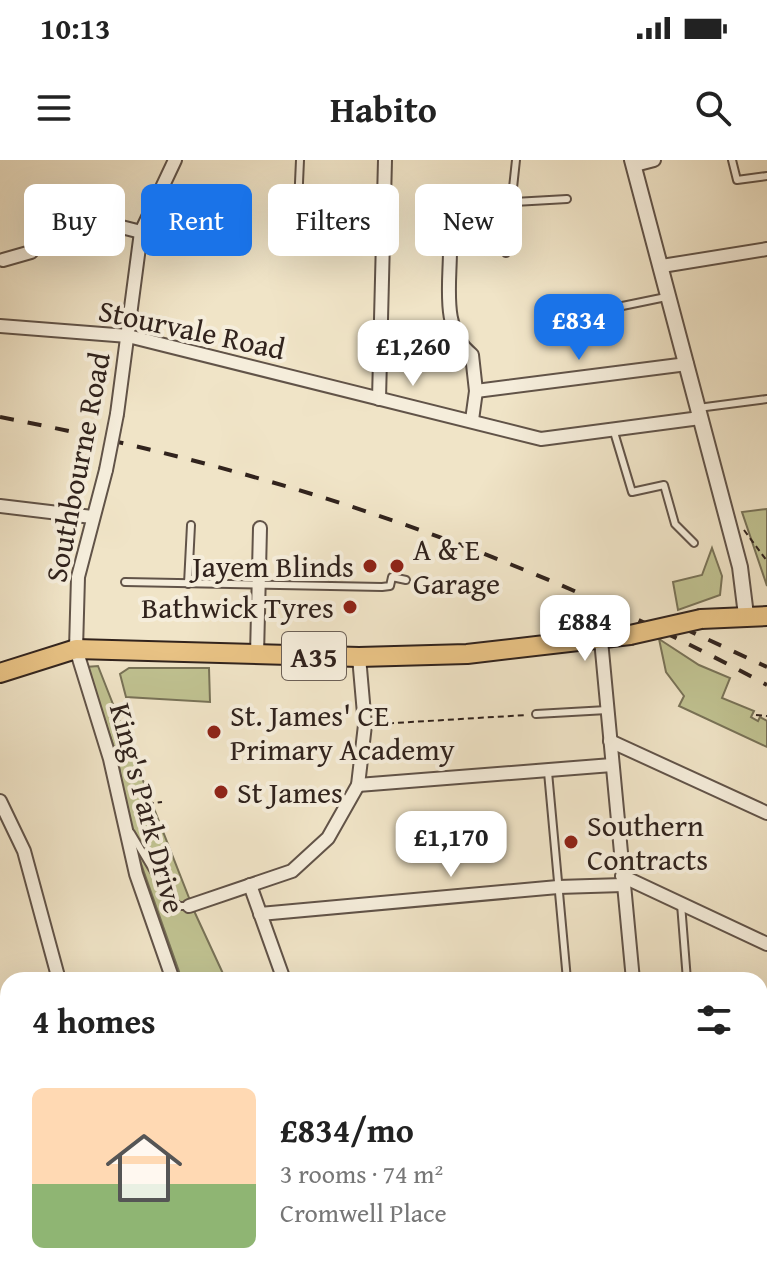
<!DOCTYPE html>
<meta charset="utf-8">
<style>
:root{--surface:#fff;--page:#f2f2f2;--text:#222;--muted:#767676;--line:#e0e0e0;--accent:#1a73e8}
body{margin:0;font-family:"Gentium Book Plus",serif;background:var(--page);color:var(--text);height:100vh;display:flex;flex-direction:column;font-size:30px;white-space:nowrap}
*{box-sizing:border-box;margin:0}
p{font-size:26px;color:var(--muted)}
.icon{flex:none;width:44px;height:44px;fill:none;stroke:currentColor;stroke-width:2;stroke-linecap:round;stroke-linejoin:round}
.map{position:relative;flex:1;overflow:hidden}
.drawer{position:absolute;left:0px;top:812px;width:768px;height:314px;display:flex;flex-direction:column;background:var(--surface);border-radius:24px 24px 0 0;box-shadow:0 8px 32px #0002}
.drawer>*{flex:none}
.guide{position:absolute;left:24px;top:24px;width:720px;height:72px;display:flex;gap:16px}
.price{position:absolute;translate:-50% -68px;padding:0 18px;border-radius:16px;background:#fff;color:#222;font-size:26px;line-height:52px;filter:drop-shadow(0 2px 4px #0008)}
.price::after{content:'';position:absolute;left:50%;top:48px;width:24px;height:18px;margin-left:-12px;background:inherit;clip-path:polygon(0 0,100% 0,50% 100%)}
.price.on{background:var(--accent);color:#fff}
ul{padding:0;list-style:none}
li{display:flex;align-items:center;gap:24px;height:200px;padding:0 32px}
li+li{border-top:2px solid var(--line)}
li span{display:grid;place-items:center;flex:none;width:224px;height:160px;border-radius:12px;color:#555}
li>.icon{margin-inline-start:auto}
span .icon{width:96px;height:96px;fill:#fffc;stroke-width:1}
li b{font-size:34px}
h2{display:flex;justify-content:space-between;align-items:center;height:96px;padding:0 32px;font-size:34px}
.chip{padding:0 28px;border-radius:12px;background:var(--surface);box-shadow:0 8px 32px #0002;font-size:28px;line-height:72px}
.chip.on{background:var(--accent);color:#fff}
.status{display:flex;justify-content:space-between;align-items:center;height:56px;padding:0 40px;background:var(--surface);direction:ltr}
.status svg{height:22px;fill:currentColor}
header{display:flex;justify-content:space-between;align-items:center;height:104px;padding:0 32px;background:var(--surface);font-size:36px;font-weight:700}
.map>svg:first-child{display:block}
.green{fill:#c0c291;stroke:#787257;stroke-width:2}
.lines{fill:none;stroke-linecap:round;stroke-linejoin:round}
.service-casing{stroke:#615348;stroke-width:10}
.minor-casing{stroke:#615348;stroke-width:16}
.tertiary-casing{stroke:#615348;stroke-width:18}
.primary-casing{stroke:#31231d;stroke-width:22}
.path{stroke:#31231d;stroke-width:2;stroke-dasharray:6 4;stroke-linecap:butt}
.service{stroke:#f5eddb;stroke-width:6}
.minor{stroke:#f5eddb;stroke-width:12}
.tertiary{stroke:#f5eddb;stroke-width:14}
.primary{stroke:#e8c284;stroke-width:18}
.rail{stroke:#31231d;stroke-width:4;stroke-dasharray:14 14;stroke-linecap:butt}
.minor-bridge-casing{stroke:#615348;stroke-width:16;stroke-linecap:butt}
.primary-bridge-casing{stroke:#31231d;stroke-width:22;stroke-linecap:butt}
.minor-bridge{stroke:#f5eddb;stroke-width:12}
.primary-bridge{stroke:#e8c284;stroke-width:18}
.poi-dot{fill:#8f2418;stroke:#f5eddb;stroke-width:3}
.labels{text-anchor:middle;dominant-baseline:central;stroke-width:8;stroke-linejoin:round;paint-order:stroke}
.shield{fill:#f5eddb;stroke:#6c6056;stroke-width:2}
.shield-label{font-size:28px;font-weight:bold;fill:#31231d}
.street-label{font-size:30px;fill:#31231d;stroke:#f5eddb}
.poi-label{font-size:30px;fill:#31231d;stroke:#f5eddb;text-anchor:start}
</style>
<div class="status"><b>10:13</b><svg viewBox="0 0 49 12"><path d="M0 12V9h3v3zM5 12V6h3v6zM10 12V3h3v9zM15 12V0h3v12zM26 1h20v11H26zM47 4h2v5h-2z"/></svg></div>
<header><svg class="icon" aria-label="menu" viewBox="0 0 24 24"><path d="M4 6h16M4 12h16M4 18h16"/></svg>Habito<svg class="icon" aria-label="search" viewBox="0 0 24 24"><circle cx="10" cy="10" r="6"/><path d="M15 15l6 6"/></svg></header>
<div class="map">
<svg width="767" height="1125" viewBox="0 0 767 1125">
<rect width="100%" height="100%" fill="#f0e4c7"/>
<filter id="stains"><feTurbulence type="fractalNoise" baseFrequency=".0025" numOctaves="4"/><feColorMatrix values="0 0 0 0 .2 0 0 0 0 .09 0 0 0 0 .02 0 0 0 .5 -.17"/></filter>
<radialGradient id="worn" r=".72"><stop offset=".6" stop-color="#630" stop-opacity="0"/><stop offset="1" stop-color="#630" stop-opacity=".3"/></radialGradient>
<g class="green">
<path d="M767,349V426L742,352Z"/>
<path d="M712,388L722,416L720,435L678,450L673,422L702,415Z"/>
<path d="M659,479L699,505L730,518L722,538L754,551L751,557L758,561L760,557L767,561V587L679,546L684,536L666,512Z"/>
<path d="M98,506L195,753L226,820H182L127,664L118,599L86,507Z"/>
<path d="M129,508H209L210,542L126,537L120,514Z"/>
<path d="M767,980V1125H646L664,1118H760V981Z"/>
</g>
<g class="lines">
<defs>
<g id="service">
<path d="M732,0L737,20L767,16"/>
<path d="M514,42L567,39"/>
<path d="M297,68L300,0"/>
<path d="M506,93L516,0"/>
<path d="M569,157L666,137"/>
<path d="M382,183L458,184"/>
<path d="M698,248L767,239"/>
<path d="M614,272L632,332L664,325L675,364L694,383"/>
<path d="M125,422L382,427L390,426L392,417L406,420"/>
<path d="M188,424L191,365"/>
<path d="M536,554L607,550"/>
<path d="M548,612L567,820"/>
<path d="M131,673L171,740L179,746H189"/>
<path d="M681,744L687,820"/>
<path d="M760,996L767,995"/>
<path d="M760,1074L767,1082"/>
<path d="M434,1118L442,1125"/>
</g>
<g id="minor">
<path d="M635,5L654,0"/>
<path d="M450,90C450,126 441,170 472,195L476,231L472,260"/>
<path d="M3,100L31,92L50,70L86,58L141,72"/>
<path d="M662,106L767,89"/>
<path d="M0,166L128,176L541,279L700,258"/>
<path d="M476,231L687,204"/>
<path d="M379,239L385,0"/>
<path d="M117,254L141,72L175,0"/>
<path d="M106,310L78,417L76,489L110,599L136,714L173,820"/>
<path d="M0,346L92,357"/>
<path d="M601,480L633,820"/>
<path d="M257,495L260,368"/>
<path d="M610,581L767,653"/>
<path d="M358,625L612,605"/>
<path d="M0,641L24,691L59,820"/>
<path d="M622,716L767,784"/>
<path d="M250,725L284,820"/>
<path d="M189,746L292,711L328,678L358,625L365,565L359,497"/>
<path d="M260,754L558,727L623,725"/>
<path d="M760,907L767,906"/>
<path d="M0,1105L8,1102"/>
<path d="M655,1118H667"/>
<path d="M251,1125L266,1120L274,1125"/>
<path d="M615,1125L634,1118"/>
</g>
<g id="tertiary">
<path d="M632,0L740,407L746,455"/>
<path d="M0,1032L8,1048"/>
<path d="M51,1118L56,1125"/>
</g>
<g id="primary">
<path d="M701,459L767,456"/>
<path d="M0,513L76,489L359,497L467,494L630,475"/>
</g>
</defs>
<use href="#service" class="service-casing"/>
<use href="#minor" class="minor-casing"/>
<use href="#tertiary" class="tertiary-casing"/>
<use href="#primary" class="primary-casing"/>
<g class="path">
<path d="M744,370L767,401"/>
<path d="M756,555L767,556"/>
<path d="M378,564L527,555"/>
<path d="M138,661L147,644L162,642"/>
<path d="M0,903L8,900"/>
<path d="M760,1093L767,1100"/>
</g>
<use href="#service" class="service"/>
<use href="#minor" class="minor"/>
<use href="#tertiary" class="tertiary"/>
<use href="#primary" class="primary"/>
<g class="rail">
<path d="M0,257C274,310 522,392 767,525"/>
<path d="M683,468L767,507"/>
</g>
<defs>
<path id="minor-bridge" d="M106,310L117,254"/>
<path id="primary-bridge" d="M630,475L701,459"/>
</defs>
<use href="#minor-bridge" class="minor-bridge-casing"/>
<use href="#primary-bridge" class="primary-bridge-casing"/>
<use href="#minor-bridge" class="minor-bridge"/>
<use href="#primary-bridge" class="primary-bridge"/>
</g>
<g class="poi-dot">
<circle cx="370" cy="406" r="8"/>
<circle cx="397" cy="406" r="8"/>
<circle cx="350" cy="447" r="8"/>
<circle cx="214" cy="572" r="8"/>
<circle cx="221" cy="632" r="8"/>
<circle cx="571" cy="682" r="8"/>
</g>
<g class="labels">
<rect class="shield" x="282" y="472" width="64" height="48" rx="6"/>
<g class="shield-label">
<text x="314" y="496">A35</text>
</g>
<g class="street-label">
<text transform="translate(192 169) rotate(12)">Stourvale Road</text>
<text transform="translate(77 307) rotate(-79)">Southbourne Road</text>
<text transform="translate(148 648) rotate(75)">King's Park Drive</text>
</g>
<g class="poi-label">
<text x="413" y="389">A &amp; E<tspan x="413" dy="34">Garage</tspan></text>
<text x="354" y="406" text-anchor="end">Jayem Blinds</text>
<text x="334" y="447" text-anchor="end">Bathwick Tyres</text>
<text x="230" y="555">St. James' CE<tspan x="230" dy="34">Primary Academy</tspan></text>
<text x="237" y="632">St James</text>
<text x="587" y="665">Southern<tspan x="587" dy="34">Contracts</tspan></text>
</g>
</g>
<rect width="100%" height="100%" filter="url(#stains)"/>
<rect width="100%" height="100%" fill="url(#worn)"/>
</svg>
<b class="price on" style="left:579px;top:202px">£834</b>
<b class="price" style="left:413px;top:228px">£1,260</b>
<b class="price" style="left:585px;top:503px">£884</b>
<b class="price" style="left:451px;top:719px">£1,170</b>
<div class="guide">
<a class="chip">Buy</a>
<a class="chip on">Rent</a>
<a class="chip">Filters</a>
<a class="chip">New</a>
</div>
<section class="drawer">
<h2>4 homes<svg class="icon" aria-label="filters" viewBox="0 0 24 24"><path d="M4 7h16M4 17h16"/><circle cx="9" cy="7" r="2"/><circle cx="15" cy="17" r="2"/></svg></h2>
<ul>
<li><span style="background:linear-gradient(#ffd9b3 60%,#8fb573 0)"><svg class="icon" aria-label="home" viewBox="0 0 24 24"><path d="M3 11l9-7 9 7M6 9v11h12V9"/></svg></span><div><b>£834/mo</b><p>3 rooms · 74 m²</p><p>Cromwell Place</p></div></li>
</ul>
</section>
</div>
